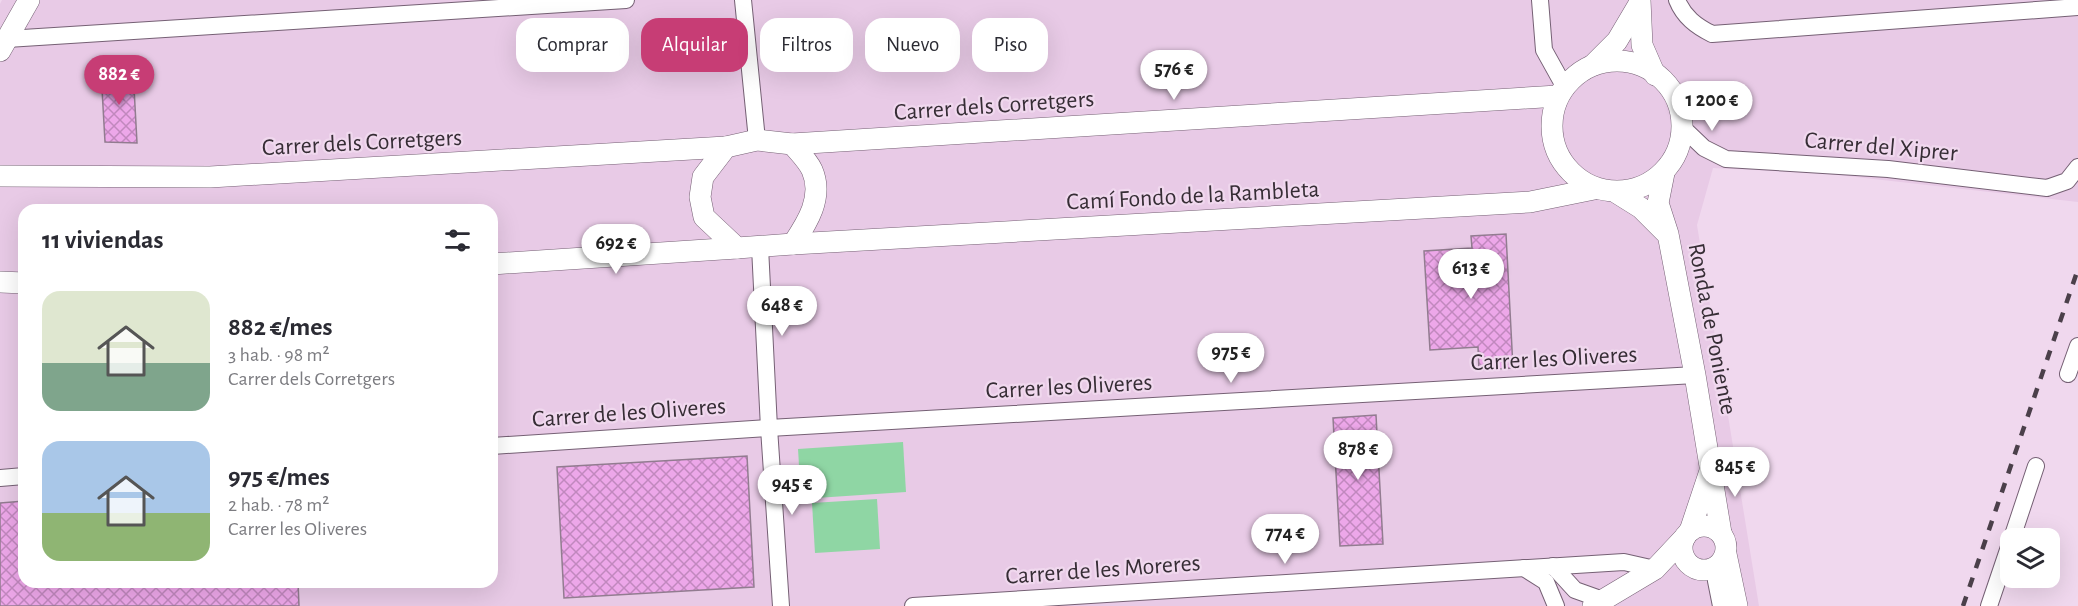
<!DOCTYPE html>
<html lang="es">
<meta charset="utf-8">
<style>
:root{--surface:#fff;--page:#f2f2f3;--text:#2b2b33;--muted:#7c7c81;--accent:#c73d75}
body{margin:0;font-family:"Alegreya Sans",sans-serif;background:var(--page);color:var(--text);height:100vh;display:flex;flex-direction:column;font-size:22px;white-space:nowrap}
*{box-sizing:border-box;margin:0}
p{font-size:20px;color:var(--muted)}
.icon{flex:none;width:33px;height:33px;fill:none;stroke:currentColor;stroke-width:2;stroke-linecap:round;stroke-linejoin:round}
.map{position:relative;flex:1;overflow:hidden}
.side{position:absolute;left:18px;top:204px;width:480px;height:384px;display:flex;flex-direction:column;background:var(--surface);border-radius:18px;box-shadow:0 6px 24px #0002}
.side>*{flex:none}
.guide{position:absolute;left:516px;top:18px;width:570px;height:54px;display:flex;gap:12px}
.controls{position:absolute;left:2000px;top:528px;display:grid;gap:12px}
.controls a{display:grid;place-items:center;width:60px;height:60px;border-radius:12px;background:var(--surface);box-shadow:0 6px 24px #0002;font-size:30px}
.price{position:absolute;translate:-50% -51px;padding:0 14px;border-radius:21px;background:#fff;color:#222;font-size:20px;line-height:39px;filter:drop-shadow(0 2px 3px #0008)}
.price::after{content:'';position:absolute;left:50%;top:36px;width:18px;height:14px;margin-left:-9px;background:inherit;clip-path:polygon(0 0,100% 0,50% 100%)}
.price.active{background:var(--accent);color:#fff}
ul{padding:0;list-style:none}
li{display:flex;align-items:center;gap:18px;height:150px;padding:0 24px}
li span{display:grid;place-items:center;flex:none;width:168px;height:120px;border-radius:18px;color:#555}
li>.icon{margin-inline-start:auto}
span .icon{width:72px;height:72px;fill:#fffc;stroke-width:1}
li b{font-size:26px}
h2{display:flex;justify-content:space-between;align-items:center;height:72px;padding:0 24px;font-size:26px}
.chip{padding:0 21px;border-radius:18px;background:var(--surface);box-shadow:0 6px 24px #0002;font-size:21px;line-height:54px}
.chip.active{background:var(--accent);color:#fff}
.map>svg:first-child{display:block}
.built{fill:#e8cae6;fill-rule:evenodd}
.green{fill:#8fd6a4}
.building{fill:url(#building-cross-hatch);stroke:#927c90;stroke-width:1.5}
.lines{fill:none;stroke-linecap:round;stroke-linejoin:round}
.minor-casing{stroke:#756074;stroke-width:18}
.tertiary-casing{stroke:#756074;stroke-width:22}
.minor{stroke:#fff;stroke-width:16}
.tertiary{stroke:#fff;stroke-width:21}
.rail{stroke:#4b404a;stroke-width:4.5;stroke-dasharray:10 10;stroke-linecap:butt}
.labels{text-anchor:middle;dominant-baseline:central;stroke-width:4.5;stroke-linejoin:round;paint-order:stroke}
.street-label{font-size:24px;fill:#362d35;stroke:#f0d8ee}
</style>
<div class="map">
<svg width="2078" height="606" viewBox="0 0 2078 606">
<defs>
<pattern id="building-cross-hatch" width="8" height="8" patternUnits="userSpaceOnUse" patternTransform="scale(1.5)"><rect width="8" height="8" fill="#eda7e9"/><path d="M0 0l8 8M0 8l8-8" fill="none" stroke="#c188be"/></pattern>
</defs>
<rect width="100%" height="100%" fill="#f0d8ee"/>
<path class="built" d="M2,0H2078V202L1820,173L1713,168L1697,225L1759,606H0V4ZM24,210H492V582H24Z"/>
<g class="green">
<path d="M903,442L906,492L801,499L798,449Z"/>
<path d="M877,499L880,549L815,553L812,503Z"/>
</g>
<g class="building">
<path d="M133,69L137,143L105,142L101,71Z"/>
<path d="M1506,234L1513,368L1479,370L1478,347L1430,350L1424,251L1472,248L1471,236Z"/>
<path d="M1376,415L1383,544L1340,546L1333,418Z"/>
<path d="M747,456L754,587L564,598L557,467Z"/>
<path d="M24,501V582H298L299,606H0V503Z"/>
</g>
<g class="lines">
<defs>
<g id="minor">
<path d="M743,0L757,140"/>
<path d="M1540,0L1544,50L1564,86"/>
<path d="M1677,0C1684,17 1696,26 1712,34L2078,7"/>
<path d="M7,39L626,0"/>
<path d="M1682,127L1704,148L1726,159L1888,169L2047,188L2067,181L2078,167"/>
<path d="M760,247L769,428L781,606"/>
<path d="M2068,374L2078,346"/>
<path d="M492,446L769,428L1695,375"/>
<path d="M0,478L24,476"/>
<path d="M2012,538L2036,466"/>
<path d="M1553,566L1575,590L1603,600"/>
<path d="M1524,568L1546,582L1556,606"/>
<path d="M1716,581L1721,606"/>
<path d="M913,606L1624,562L1655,569"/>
<path d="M1989,606L2010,544"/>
</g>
<g id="tertiary">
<path d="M1640,0L1642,45L1655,75"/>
<path d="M0,51L29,0"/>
<circle cx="1617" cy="126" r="65"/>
<path d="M1593,65L1617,41L1639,4"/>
<path d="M757,140L792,144C799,152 808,161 812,170C824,197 807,223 793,244L737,248L704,217L700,197L703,177L726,147Z"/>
<path d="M792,144L1558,96"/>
<path d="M1664,173L1658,203L1668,234L1695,375L1721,533"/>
<path d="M0,176L210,177L726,147"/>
<path d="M1617,193L1641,208L1665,232"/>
<path d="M793,244L1530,202L1594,189"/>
<path d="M492,264L737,248"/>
<path d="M0,282L24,283"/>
<circle cx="1704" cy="548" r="22"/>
<path d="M1690,531L1710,471"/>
<path d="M1726,554L1737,606"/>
<path d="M1593,606L1655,569L1685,537"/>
</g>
</defs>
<use href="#minor" class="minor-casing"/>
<use href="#tertiary" class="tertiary-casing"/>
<use href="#minor" class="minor"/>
<use href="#tertiary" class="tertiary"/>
<path class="rail" d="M1963,606L2078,269"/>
</g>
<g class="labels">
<g class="street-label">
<text transform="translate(994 106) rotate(-4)">Carrer dels Corretgers</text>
<text transform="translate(362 143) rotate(-3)">Carrer dels Corretgers</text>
<text transform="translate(1881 147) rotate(5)">Carrer del Xiprer</text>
<text transform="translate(1193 196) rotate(-3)">Camí Fondo de la Rambleta</text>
<text transform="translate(1712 329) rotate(79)">Ronda de Poniente</text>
<text transform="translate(1554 359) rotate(-3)">Carrer les Oliveres</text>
<text transform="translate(1069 387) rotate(-3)">Carrer les Oliveres</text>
<text transform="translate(629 413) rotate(-4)">Carrer de les Oliveres</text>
<text transform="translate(1103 570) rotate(-4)">Carrer de les Moreres</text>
</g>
</g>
</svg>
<div class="controls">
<a><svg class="icon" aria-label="layers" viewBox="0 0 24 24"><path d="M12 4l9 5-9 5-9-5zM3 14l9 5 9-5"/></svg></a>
</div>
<b class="price" style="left:1174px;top:101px">576 €</b>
<b class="price active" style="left:119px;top:106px">882 €</b>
<b class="price" style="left:1712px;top:132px">1 200 €</b>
<b class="price" style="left:616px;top:275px">692 €</b>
<b class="price" style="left:1471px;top:300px">613 €</b>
<b class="price" style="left:782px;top:337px">648 €</b>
<b class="price" style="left:1231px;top:384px">975 €</b>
<b class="price" style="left:1358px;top:481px">878 €</b>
<b class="price" style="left:1735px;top:498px">845 €</b>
<b class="price" style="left:792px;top:516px">945 €</b>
<b class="price" style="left:1285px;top:565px">774 €</b>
<div class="guide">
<a class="chip">Comprar</a>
<a class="chip active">Alquilar</a>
<a class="chip">Filtros</a>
<a class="chip">Nuevo</a>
<a class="chip">Piso</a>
</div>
<section class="side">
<h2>11 viviendas<svg class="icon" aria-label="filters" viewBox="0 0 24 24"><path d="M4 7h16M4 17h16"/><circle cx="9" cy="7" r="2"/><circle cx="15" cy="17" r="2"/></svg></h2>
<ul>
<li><span style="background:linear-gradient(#dfe7d0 60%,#7fa58c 0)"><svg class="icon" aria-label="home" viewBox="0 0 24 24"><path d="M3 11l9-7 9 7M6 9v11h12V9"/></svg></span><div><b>882 €/mes</b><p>3 hab. · 98 m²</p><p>Carrer dels Corretgers</p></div></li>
<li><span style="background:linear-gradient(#a9c7e8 60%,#8fb573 0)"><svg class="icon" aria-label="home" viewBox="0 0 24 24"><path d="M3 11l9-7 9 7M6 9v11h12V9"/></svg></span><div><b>975 €/mes</b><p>2 hab. · 78 m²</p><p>Carrer les Oliveres</p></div></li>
</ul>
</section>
</div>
